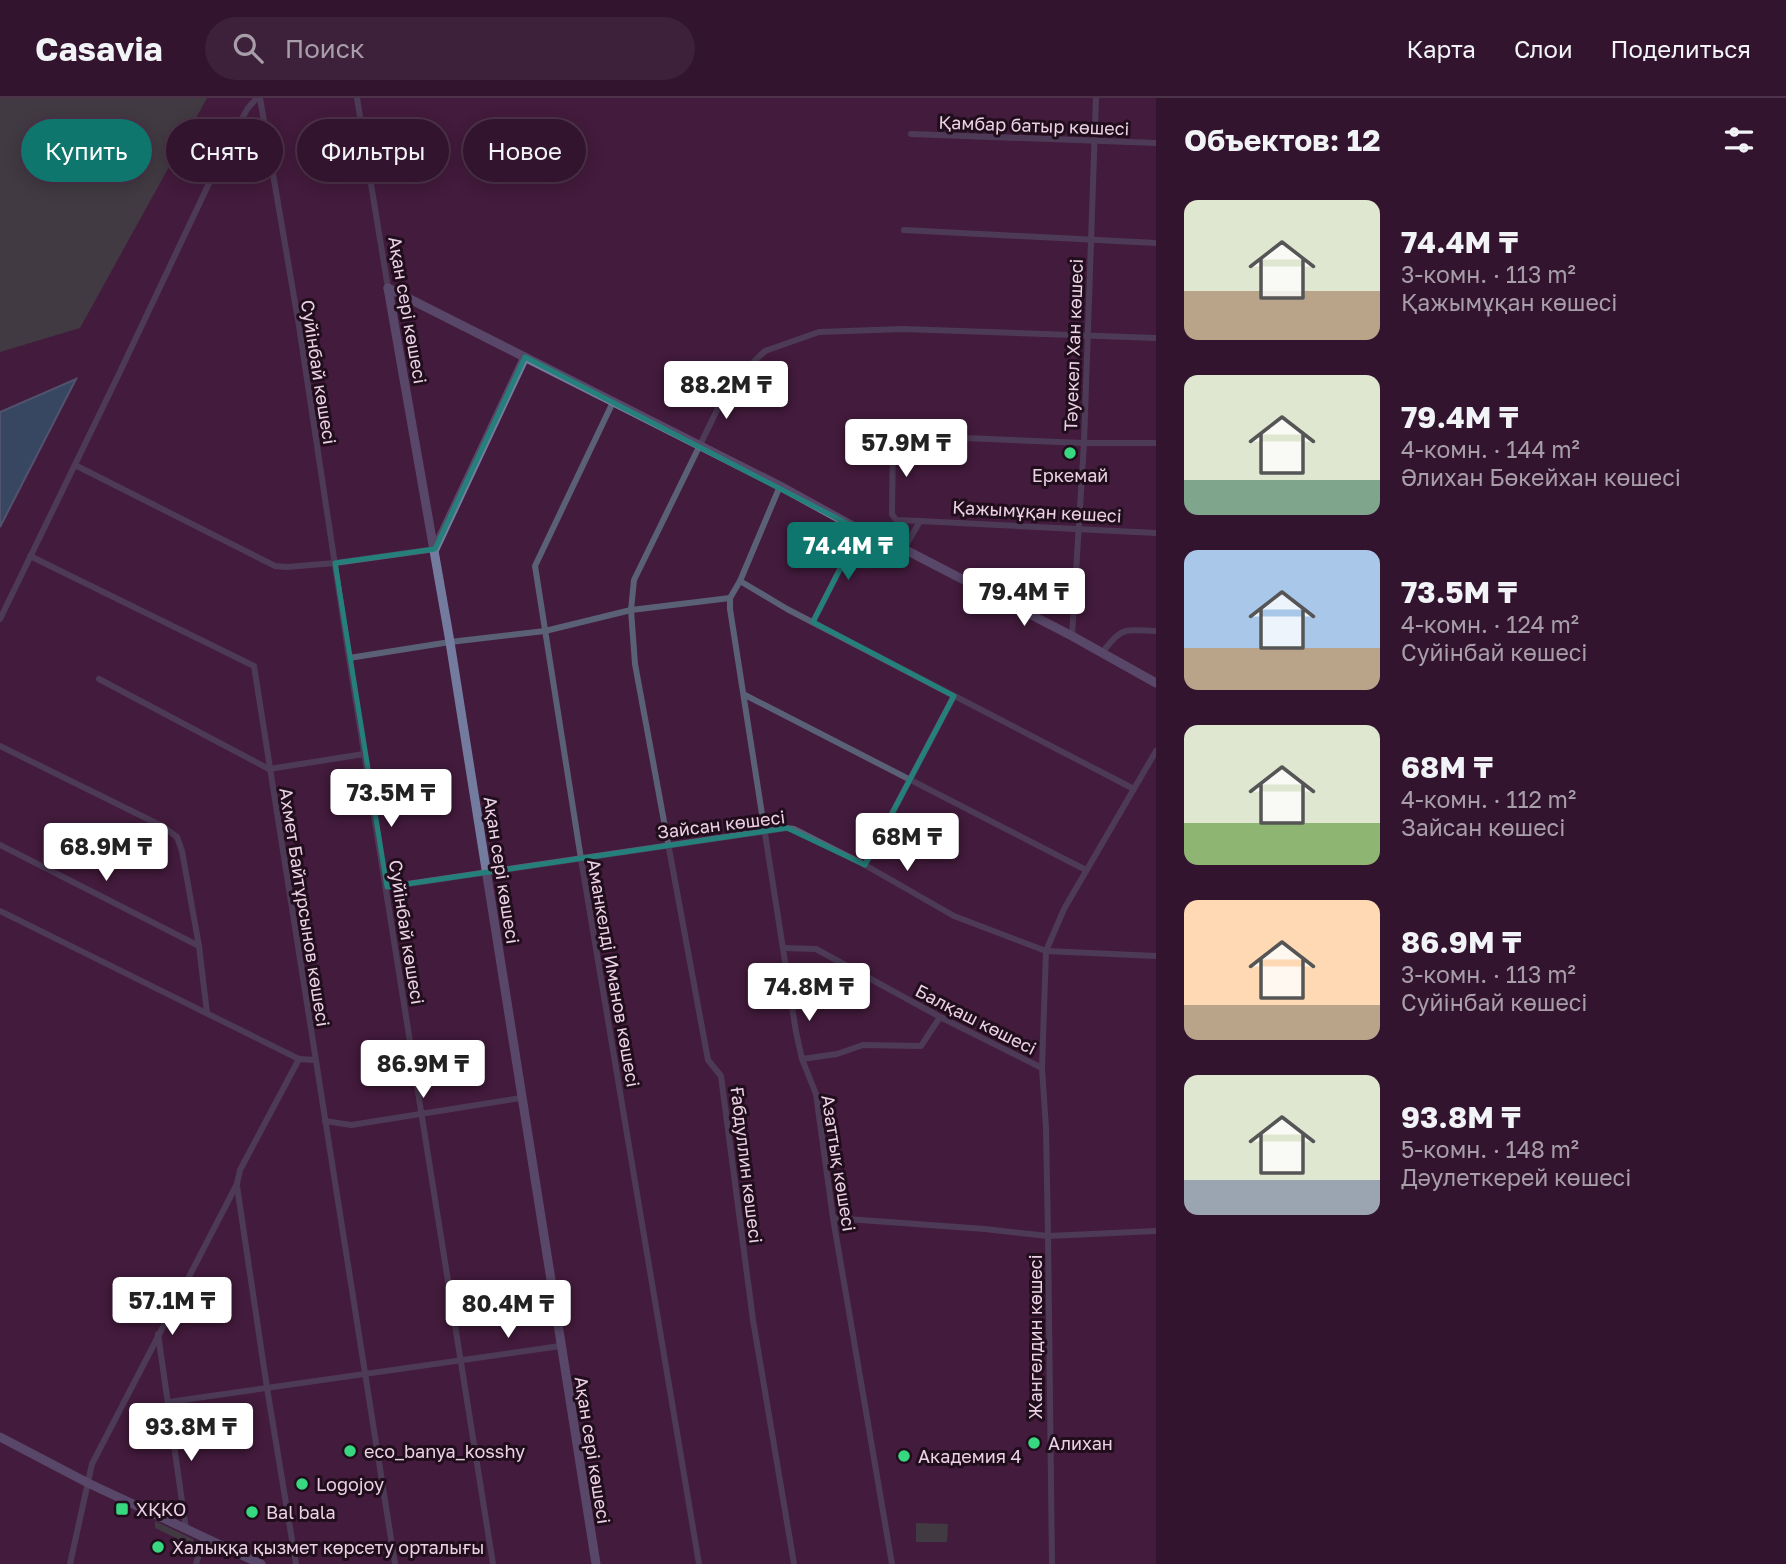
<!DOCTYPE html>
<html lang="ru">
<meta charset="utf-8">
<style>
:root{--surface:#32142e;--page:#3d213a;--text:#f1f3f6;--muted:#a89eaa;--line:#4d334a;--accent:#0f766e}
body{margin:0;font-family:"Golos Text",sans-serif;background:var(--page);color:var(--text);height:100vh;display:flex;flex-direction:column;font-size:26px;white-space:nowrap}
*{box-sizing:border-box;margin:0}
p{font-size:23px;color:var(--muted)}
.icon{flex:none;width:38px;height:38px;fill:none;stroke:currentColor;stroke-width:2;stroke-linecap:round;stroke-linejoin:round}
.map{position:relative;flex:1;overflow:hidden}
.panel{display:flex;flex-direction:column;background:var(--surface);width:630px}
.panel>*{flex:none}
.banner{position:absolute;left:21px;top:21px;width:665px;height:63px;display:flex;gap:14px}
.price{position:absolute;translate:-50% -60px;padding:0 16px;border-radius:7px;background:#fff;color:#222;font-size:23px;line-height:46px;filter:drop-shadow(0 2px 4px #0008)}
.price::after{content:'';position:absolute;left:50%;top:42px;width:21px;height:16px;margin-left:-10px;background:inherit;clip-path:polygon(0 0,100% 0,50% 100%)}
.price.current{background:var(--accent);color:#fff}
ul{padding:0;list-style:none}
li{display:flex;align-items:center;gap:21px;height:175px;padding:0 28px}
li span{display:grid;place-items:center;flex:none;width:196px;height:140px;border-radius:14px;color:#555}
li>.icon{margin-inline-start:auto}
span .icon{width:84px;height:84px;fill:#fffc;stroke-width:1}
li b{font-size:30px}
h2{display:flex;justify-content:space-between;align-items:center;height:84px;padding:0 28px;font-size:30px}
.chip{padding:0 24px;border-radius:32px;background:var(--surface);box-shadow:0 4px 18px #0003,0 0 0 2px var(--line);font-size:24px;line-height:63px}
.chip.current{background:var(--accent);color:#fff}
header{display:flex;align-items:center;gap:42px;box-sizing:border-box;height:98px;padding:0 35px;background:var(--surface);border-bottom:2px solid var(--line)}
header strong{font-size:33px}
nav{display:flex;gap:38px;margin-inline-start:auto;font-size:24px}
.search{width:490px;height:63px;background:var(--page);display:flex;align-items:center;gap:18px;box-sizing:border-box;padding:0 24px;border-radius:38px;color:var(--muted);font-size:26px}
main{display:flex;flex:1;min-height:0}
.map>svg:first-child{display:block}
.green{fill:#3f5f49}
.water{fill:#297d8e;stroke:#6396a8;stroke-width:2}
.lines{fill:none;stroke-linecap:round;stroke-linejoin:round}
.street{stroke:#5a6076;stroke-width:6}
.secondary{stroke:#737c9f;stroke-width:9}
.marked{fill:none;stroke:#257f7a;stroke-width:5;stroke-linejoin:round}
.poi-dot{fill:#38d880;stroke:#200e1c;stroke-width:2.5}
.labels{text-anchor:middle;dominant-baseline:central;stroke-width:6;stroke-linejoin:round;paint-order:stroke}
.street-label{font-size:18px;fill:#ebd1e5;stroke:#200e1c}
.poi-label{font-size:18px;fill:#ebd1e5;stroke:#200e1c;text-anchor:start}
</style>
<header>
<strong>Casavia</strong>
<div class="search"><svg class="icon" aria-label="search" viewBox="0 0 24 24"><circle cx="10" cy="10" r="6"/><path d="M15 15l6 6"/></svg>Поиск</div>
<nav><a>Карта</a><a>Слои</a><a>Поделиться</a></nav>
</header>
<main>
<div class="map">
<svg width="1156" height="1466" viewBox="0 0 1156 1466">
<rect width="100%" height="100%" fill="#431b3d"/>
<g class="green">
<path d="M0,0H207L80,230L0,254Z"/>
<path d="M155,1423L193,1441L195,1454L191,1452V1447L155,1430Z"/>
<path d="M916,1425L948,1426L947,1444H916Z"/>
</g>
<path class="water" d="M76,281L0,429V314Z"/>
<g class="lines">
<g class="street">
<path d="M260,0L299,228L349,560L493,1466"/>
<path d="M357,0L388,190"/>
<path d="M911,36L1156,45"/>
<path d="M904,132L1156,145"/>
<path d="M613,304L535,468L581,761L699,1466"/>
<path d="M75,367L275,468L287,469L335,465L435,451"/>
<path d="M780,388L740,483L730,500V511L796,934L802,961L816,996L833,1120L892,1466"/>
<path d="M920,423L896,422L892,416L893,337L1084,345H1156"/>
<path d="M904,451L920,423L1156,435"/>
<path d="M30,458L254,568L395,1466"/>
<path d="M740,483L787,511L1134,691"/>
<path d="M0,521L117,280L229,43L248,10L257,0"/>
<path d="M813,524L860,432"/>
<path d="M1072,538L1084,345L1096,0"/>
<path d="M1102,555C1122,528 1124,532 1156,533"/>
<path d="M349,560L450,544L545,533L631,512L730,500"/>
<path d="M99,581L269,671L364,656"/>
<path d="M745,597L1086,772"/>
<path d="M0,648L162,728L177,739L182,753L199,848L207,915"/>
<path d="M0,747L199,848"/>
<path d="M865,767L954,598"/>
<path d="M387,789L787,730L794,731L865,767L954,818L1046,853L1156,858"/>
<path d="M0,813L299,961"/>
<path d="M784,850L816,851L940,919L1042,970"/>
<path d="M802,961L837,956L863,947L921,948L940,919"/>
<path d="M325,1023L351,1027L521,1000"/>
<path d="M237,1088L267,1290L296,1466"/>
<path d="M833,1120L985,1131L1048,1138L1156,1133"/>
<path d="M158,1236L186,1431"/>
<path d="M169,1304L560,1248"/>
<path d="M70,1466L92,1366L237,1086L240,1072L299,961L315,962"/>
<path d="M196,1466L204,1440"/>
<path d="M794,1466L753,1222L721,978L708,962L635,566L631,512L634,482L719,308L740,277L765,253L819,234L903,231L1156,240"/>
<path d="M1052,1466L1048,1138L1046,1030L1042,970L1046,853L1064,811L1156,653"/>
</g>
<g class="secondary">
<path d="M388,190L450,544L596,1466"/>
<path d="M388,190L780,388L860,432L904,451L1072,538L1156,585"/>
<path d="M435,451L525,259"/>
<path d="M0,1339L88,1385L261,1466"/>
</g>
</g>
<path d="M0 0H1156V1466H0ZM525,259L860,432L813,524L954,598L865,767L787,730L387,789L335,465L435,451Z" fill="#431b3d" fill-opacity=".55" fill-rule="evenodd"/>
<path class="marked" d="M525,259L860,432L813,524L954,598L865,767L787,730L387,789L335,465L435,451Z"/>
<g class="poi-dot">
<circle cx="1070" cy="355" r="7"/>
<circle cx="1034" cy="1345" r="7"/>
<circle cx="350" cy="1353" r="7"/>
<circle cx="904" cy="1358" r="7"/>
<circle cx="302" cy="1386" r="7"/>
<rect x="115" y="1404" width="14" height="14" rx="3.5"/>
<circle cx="252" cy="1414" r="7"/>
<circle cx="158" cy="1449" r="7"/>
</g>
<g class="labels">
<g class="street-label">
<text transform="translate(1034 27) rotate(2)">Қамбар батыр көшесі</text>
<text transform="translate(408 212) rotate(80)">Ақан сері көшесі</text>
<text transform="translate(1073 247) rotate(-88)">Тәуекел Хан көшесі</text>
<text transform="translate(319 274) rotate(81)">Суйінбай көшесі</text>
<text transform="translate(1037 413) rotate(3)">Қажымұқан көшесі</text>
<text transform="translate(721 726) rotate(-7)">Зайсан көшесі</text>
<text transform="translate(502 772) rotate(81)">Ақан сері көшесі</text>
<text transform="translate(305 809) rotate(81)">Ахмет Байтұрсынов көшесі</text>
<text transform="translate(407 834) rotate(81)">Суйінбай көшесі</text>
<text transform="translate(614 875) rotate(80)">Аманкелді Иманов көшесі</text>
<text transform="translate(976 921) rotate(27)">Балқаш көшесі</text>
<text transform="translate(839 1065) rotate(81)">Азаттық көшесі</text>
<text transform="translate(747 1067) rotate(83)">Ғабдуллин көшесі</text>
<text transform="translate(1035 1239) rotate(-90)">Жангелдин көшесі</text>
<text transform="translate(593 1352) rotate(81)">Ақан сері көшесі</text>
</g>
<g class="poi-label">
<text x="1070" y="377" text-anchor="middle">Еркемай</text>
<text x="1048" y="1345">Алихан</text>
<text x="364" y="1353">eco_banya_kosshy</text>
<text x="918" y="1358">Академия 4</text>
<text x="316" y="1386">Logojoy</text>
<text x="136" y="1411">ХҚКО</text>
<text x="266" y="1414">Bal bala</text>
<text x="172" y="1449">Халыққа қызмет көрсету орталығы</text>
</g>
</g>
</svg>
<b class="price" style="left:726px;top:323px">88.2M ₸</b>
<b class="price" style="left:906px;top:381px">57.9M ₸</b>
<b class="price current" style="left:848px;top:484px">74.4M ₸</b>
<b class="price" style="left:1024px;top:530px">79.4M ₸</b>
<b class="price" style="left:391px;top:731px">73.5M ₸</b>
<b class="price" style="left:907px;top:775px">68M ₸</b>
<b class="price" style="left:106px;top:785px">68.9M ₸</b>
<b class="price" style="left:809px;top:925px">74.8M ₸</b>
<b class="price" style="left:423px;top:1002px">86.9M ₸</b>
<b class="price" style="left:172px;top:1239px">57.1M ₸</b>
<b class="price" style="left:508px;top:1242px">80.4M ₸</b>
<b class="price" style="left:191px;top:1365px">93.8M ₸</b>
<div class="banner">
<a class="chip current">Купить</a>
<a class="chip">Снять</a>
<a class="chip">Фильтры</a>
<a class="chip">Новое</a>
</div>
</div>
<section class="panel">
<h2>Объектов: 12<svg class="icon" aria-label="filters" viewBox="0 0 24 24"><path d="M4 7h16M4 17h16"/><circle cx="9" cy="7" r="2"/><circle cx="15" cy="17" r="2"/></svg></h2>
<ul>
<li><span style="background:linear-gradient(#dfe7d0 65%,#b9a48a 0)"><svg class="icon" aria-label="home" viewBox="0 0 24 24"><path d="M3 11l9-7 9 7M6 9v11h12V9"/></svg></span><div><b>74.4M ₸</b><p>3-комн. · 113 m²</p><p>Қажымұқан көшесі</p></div></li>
<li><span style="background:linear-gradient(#dfe7d0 75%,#7fa58c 0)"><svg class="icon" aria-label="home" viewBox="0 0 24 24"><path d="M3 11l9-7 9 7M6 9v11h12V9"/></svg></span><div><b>79.4M ₸</b><p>4-комн. · 144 m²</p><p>Әлихан Бөкейхан көшесі</p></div></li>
<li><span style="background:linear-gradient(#a9c7e8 70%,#b9a48a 0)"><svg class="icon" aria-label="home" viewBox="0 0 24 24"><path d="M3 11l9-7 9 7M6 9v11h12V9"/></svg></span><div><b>73.5M ₸</b><p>4-комн. · 124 m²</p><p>Суйінбай көшесі</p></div></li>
<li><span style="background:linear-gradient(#dfe7d0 70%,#8fb573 0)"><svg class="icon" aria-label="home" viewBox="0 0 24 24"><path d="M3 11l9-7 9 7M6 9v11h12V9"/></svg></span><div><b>68M ₸</b><p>4-комн. · 112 m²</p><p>Зайсан көшесі</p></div></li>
<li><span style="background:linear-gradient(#ffd9b3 75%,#b9a48a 0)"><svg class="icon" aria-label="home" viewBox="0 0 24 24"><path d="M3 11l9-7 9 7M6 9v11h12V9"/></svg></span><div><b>86.9M ₸</b><p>3-комн. · 113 m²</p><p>Суйінбай көшесі</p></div></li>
<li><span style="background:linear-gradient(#dfe7d0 75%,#9aa5b1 0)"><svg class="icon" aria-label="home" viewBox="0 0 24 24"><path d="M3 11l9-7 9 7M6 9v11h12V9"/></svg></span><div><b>93.8M ₸</b><p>5-комн. · 148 m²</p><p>Дәулеткерей көшесі</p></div></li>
</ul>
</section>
</main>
